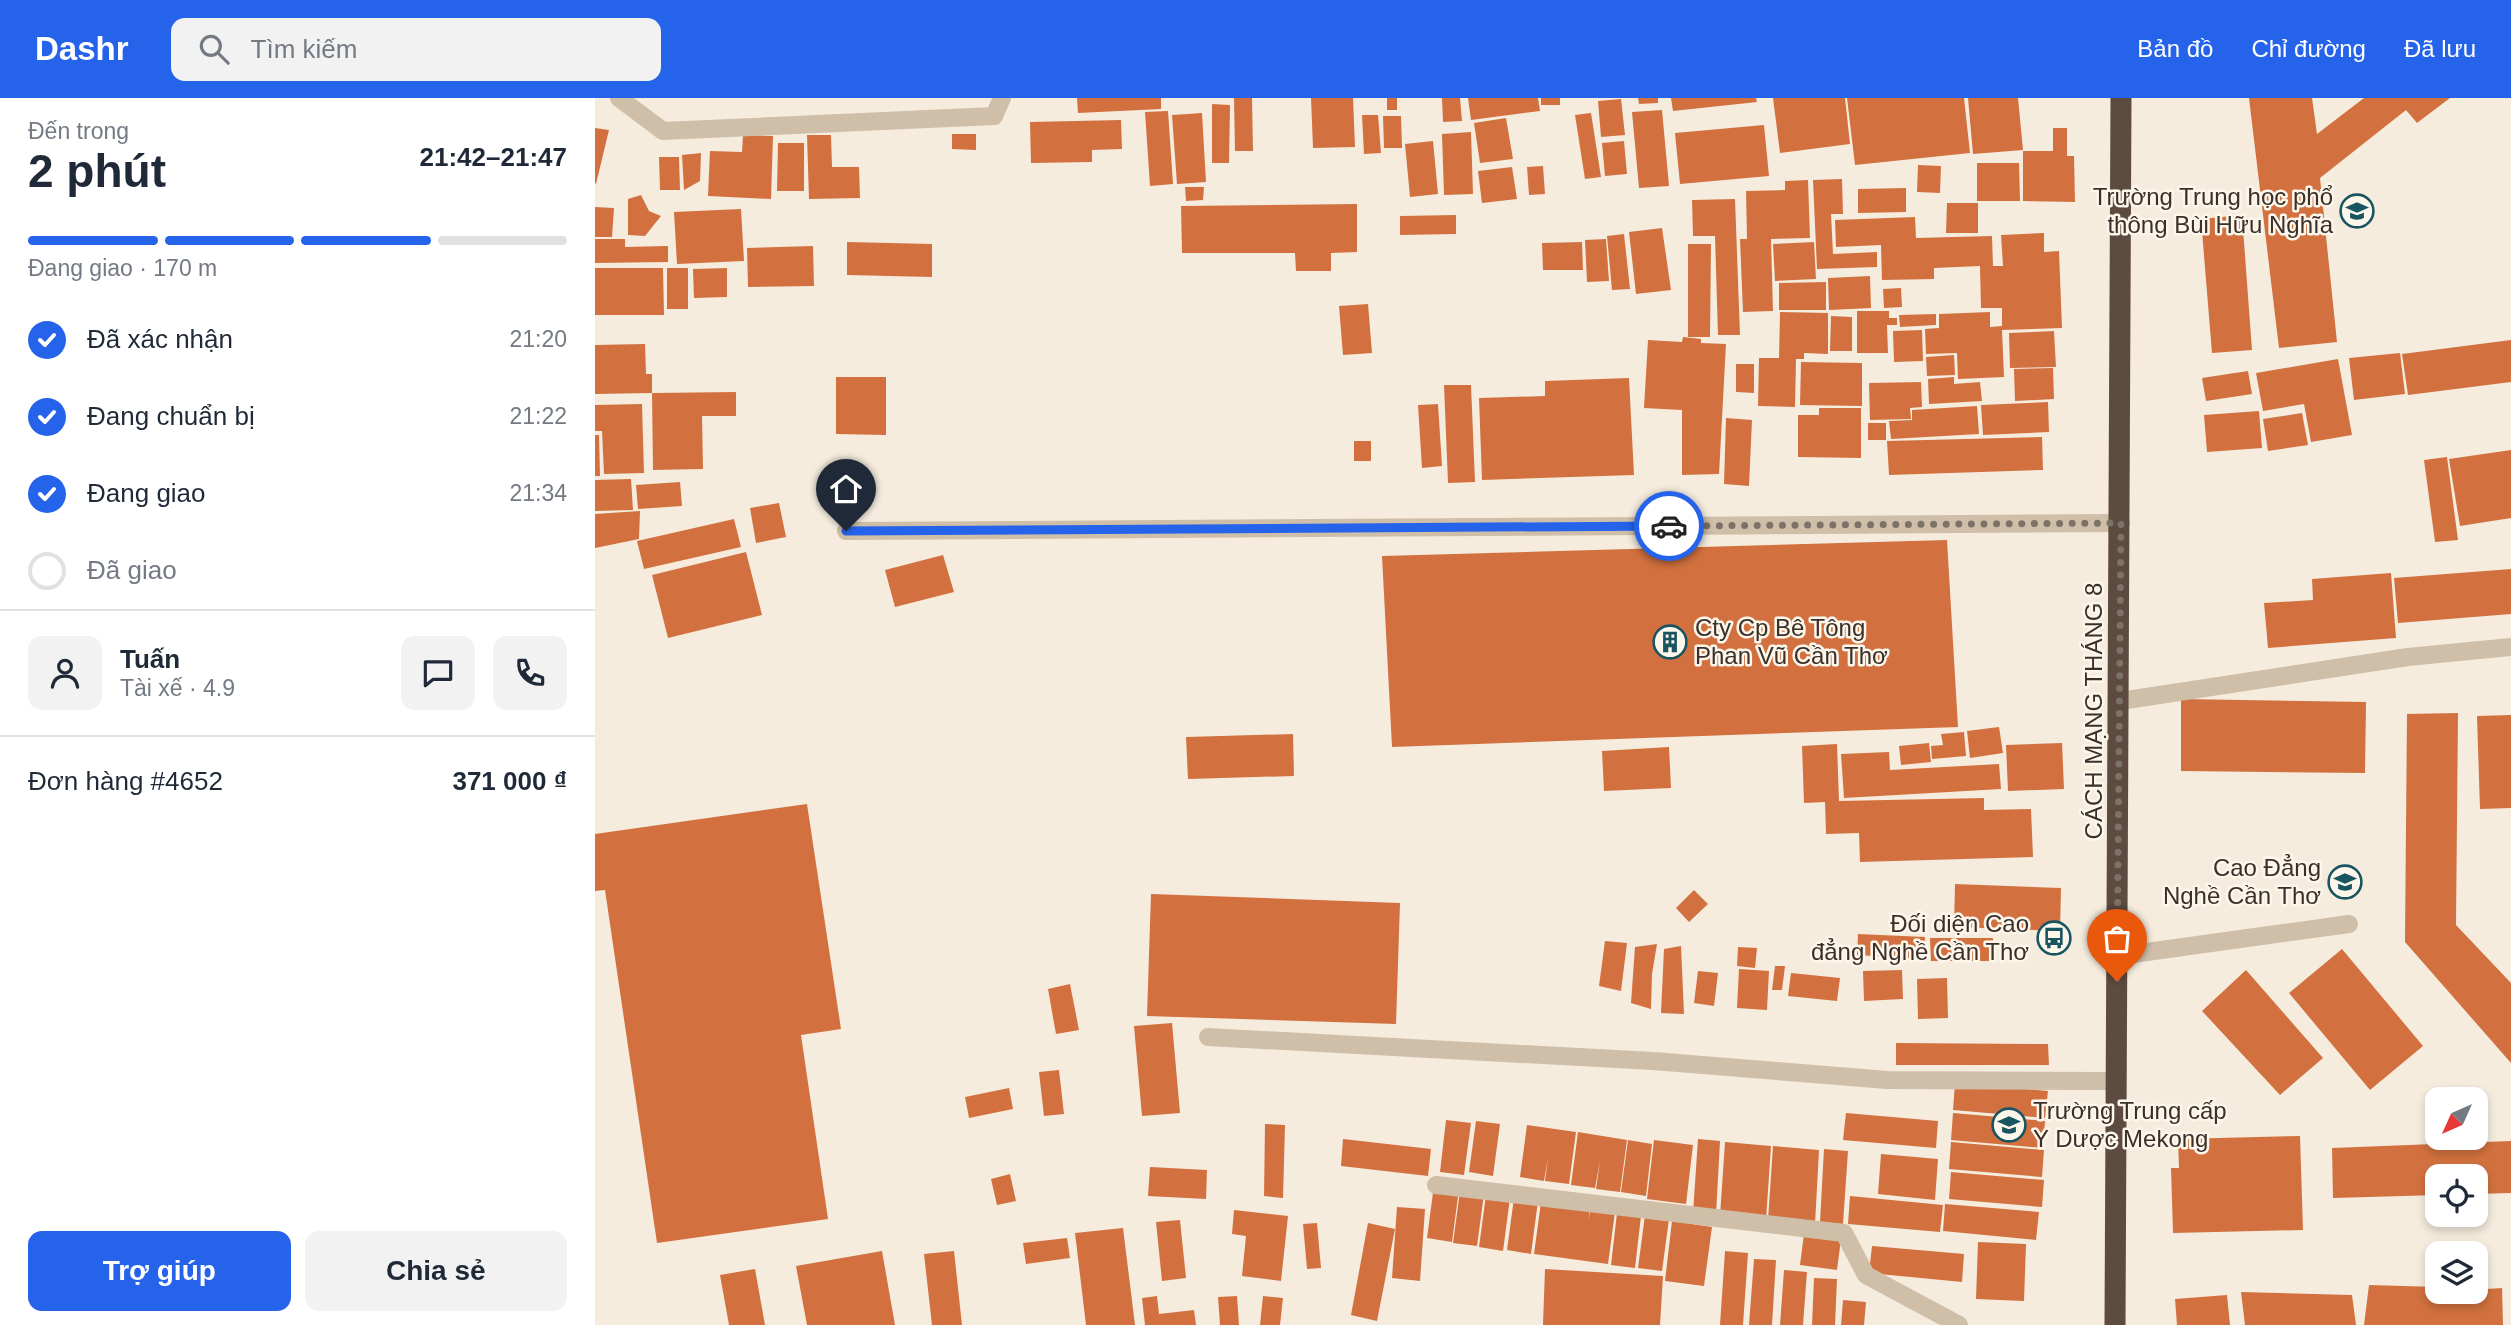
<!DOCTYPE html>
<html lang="vi">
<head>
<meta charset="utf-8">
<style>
  :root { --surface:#fff; --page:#f2f2f3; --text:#1f2937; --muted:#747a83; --line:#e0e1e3; --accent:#2563eb }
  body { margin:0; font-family:Arial,sans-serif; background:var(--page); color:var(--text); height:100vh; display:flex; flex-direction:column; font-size:26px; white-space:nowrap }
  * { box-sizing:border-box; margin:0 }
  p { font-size:23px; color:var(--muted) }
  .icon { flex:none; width:38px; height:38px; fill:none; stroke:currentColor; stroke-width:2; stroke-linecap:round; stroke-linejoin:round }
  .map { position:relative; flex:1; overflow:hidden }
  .sheet { display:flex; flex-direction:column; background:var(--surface); width:595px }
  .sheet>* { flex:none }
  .needle { width:46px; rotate:225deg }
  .fabs { position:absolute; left:1830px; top:989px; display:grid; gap:14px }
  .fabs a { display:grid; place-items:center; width:63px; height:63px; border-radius:14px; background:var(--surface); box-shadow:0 4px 10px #0003; font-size:35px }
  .pin { position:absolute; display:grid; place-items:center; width:60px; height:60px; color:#fff; margin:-72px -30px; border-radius:50% 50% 50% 0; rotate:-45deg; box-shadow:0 0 7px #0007 }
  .pin .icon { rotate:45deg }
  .courier { position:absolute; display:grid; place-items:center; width:70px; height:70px; margin:-35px; border:5px solid #2563eb; border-radius:50%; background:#fff; color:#222; box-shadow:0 2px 9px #0007 }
  .head em { font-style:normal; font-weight:700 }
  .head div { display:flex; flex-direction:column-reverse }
  .head { display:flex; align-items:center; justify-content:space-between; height:119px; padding:0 28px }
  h1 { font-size:46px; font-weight:700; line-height:52px }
  .bar { display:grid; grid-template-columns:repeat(4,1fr); gap:10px 7px; align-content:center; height:84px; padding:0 28px }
  .bar i { height:9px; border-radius:5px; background:var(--line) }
  .bar .on { background:var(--accent) }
  .bar p { grid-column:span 4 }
  .line { display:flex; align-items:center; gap:18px; padding:0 28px; border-top:2px solid var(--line) }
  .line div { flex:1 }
  .round { display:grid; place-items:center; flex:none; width:74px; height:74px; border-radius:14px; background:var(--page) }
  ol { padding:0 28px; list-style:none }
  li { display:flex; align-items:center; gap:21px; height:77px }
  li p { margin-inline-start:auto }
  li .icon { padding:7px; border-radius:50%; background:var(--accent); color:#fff; stroke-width:4 }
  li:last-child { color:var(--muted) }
  li i { width:38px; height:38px; border:4px solid var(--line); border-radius:50% }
  .primary-button { display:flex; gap:14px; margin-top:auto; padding:14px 28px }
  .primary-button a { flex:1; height:80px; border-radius:14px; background:var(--accent); color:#fff; font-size:28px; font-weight:700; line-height:80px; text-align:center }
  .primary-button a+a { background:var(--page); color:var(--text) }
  header { display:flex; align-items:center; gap:42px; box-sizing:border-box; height:98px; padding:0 35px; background:var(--accent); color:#fff }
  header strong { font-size:33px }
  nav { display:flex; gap:38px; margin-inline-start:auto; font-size:24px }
  .search { width:490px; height:63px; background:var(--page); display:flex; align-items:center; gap:18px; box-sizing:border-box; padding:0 24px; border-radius:14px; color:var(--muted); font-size:26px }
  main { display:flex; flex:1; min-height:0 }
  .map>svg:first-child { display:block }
</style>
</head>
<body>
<header>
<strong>Dashr</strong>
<div class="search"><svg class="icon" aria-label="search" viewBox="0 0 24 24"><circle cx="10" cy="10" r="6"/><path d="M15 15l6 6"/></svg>Tìm kiếm</div>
<nav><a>Bản đồ</a><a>Chỉ đường</a><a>Đã lưu</a></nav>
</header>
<main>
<section class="sheet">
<div class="head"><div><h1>2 phút</h1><p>Đến trong</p></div><em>21:42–21:47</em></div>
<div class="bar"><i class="on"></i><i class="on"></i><i class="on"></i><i></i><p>Đang giao · 170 m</p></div>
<ol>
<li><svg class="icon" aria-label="check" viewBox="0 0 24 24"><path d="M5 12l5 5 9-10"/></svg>Đã xác nhận<p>21:20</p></li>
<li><svg class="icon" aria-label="check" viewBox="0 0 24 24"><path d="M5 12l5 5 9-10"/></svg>Đang chuẩn bị<p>21:22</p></li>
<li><svg class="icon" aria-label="check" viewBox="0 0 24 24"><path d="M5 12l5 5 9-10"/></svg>Đang giao<p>21:34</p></li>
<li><i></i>Đã giao</li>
</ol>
<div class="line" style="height:126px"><a class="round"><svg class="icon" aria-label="person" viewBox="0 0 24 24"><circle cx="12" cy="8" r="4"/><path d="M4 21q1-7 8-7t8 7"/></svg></a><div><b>Tuấn</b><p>Tài xế · 4.9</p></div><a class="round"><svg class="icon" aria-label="chat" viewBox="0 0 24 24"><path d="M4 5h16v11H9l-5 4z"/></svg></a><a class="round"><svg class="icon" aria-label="phone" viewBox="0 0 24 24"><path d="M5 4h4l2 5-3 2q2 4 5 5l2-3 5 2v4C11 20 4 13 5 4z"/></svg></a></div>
<div class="line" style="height:91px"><div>Đơn hàng #4652</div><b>371 000 ₫</b></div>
<div class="primary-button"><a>Trợ giúp</a><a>Chia sẻ</a></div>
</section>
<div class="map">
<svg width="1916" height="1227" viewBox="0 0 1916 1227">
  <rect width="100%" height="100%" fill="#f5ecde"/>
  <path fill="#d2713f" d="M482 0H566V11L483 15Z
    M639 0H657L658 53H640Z
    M716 0H758L760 49 718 50Z
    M792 0H802V12H792Z
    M847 0H865L867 23 848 24Z
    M873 0H943L945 13 876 22Z
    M946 0H965V7H946Z
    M1043 0H1063V5L1044 6Z
    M1076 0H1161L1162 4 1078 13Z
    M1178 0H1250L1255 46 1185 55Z
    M1252 0H1369L1375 55 1260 67Z
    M1373 0H1423L1428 52 1378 56Z
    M1654 0H1717L1722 36 1769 0H1855L1822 25 1811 12 1725 80 1742 244 1684 250Z
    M1026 1 1030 37 1006 39 1003 3Z
    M617 6 635 7 634 65H617Z
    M1067 12 1074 88 1044 90 1037 14Z
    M573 13 578 86 555 88 550 14Z
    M607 15 611 84 582 86 577 17Z
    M996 15 1006 79 990 81 980 17Z
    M767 17H783L786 55 769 56Z
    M788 18H806L807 50H789Z
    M911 20 918 61 885 65 879 25Z
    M526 22 527 51 497 52V64L436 65 435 24Z
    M1169 27 1174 78 1085 86 1080 35Z
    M0 30 14 32 1 86 0 85Z
    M1458 30H1472V58H1479L1480 104 1428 103V53H1458Z
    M876 34 878 96 849 97 847 36Z
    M357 36H381V52L357 51Z
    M148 37 178 38 176 101 113 98 115 53 147 54Z
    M212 37H236L237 69H264L265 100 214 101Z
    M838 43 843 96 815 99 810 46Z
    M1029 43 1032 76 1010 78 1007 45Z
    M183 45H209V93H182Z
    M106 55 105 83 89 92 87 57Z
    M64 59H84L85 92H65Z
    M1382 65H1424L1425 103H1382Z
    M1323 67 1346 68 1345 95 1322 94Z
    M948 68 950 96 934 97 932 69Z
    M917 69 922 101 887 105 883 73Z
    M1247 81 1248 116H1236L1238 156 1282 154V169L1222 171 1218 82Z
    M1213 82 1215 140 1176 141 1178 213 1148 214 1145 141H1152L1151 93 1190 92V83Z
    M590 89H609L608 102 591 103Z
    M1311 90V114L1263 115V91Z
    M46 97 54 113 66 118 50 138 33 137V101Z
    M1140 101 1145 237H1123L1120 138H1098L1097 102Z
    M1352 105H1383V135H1351Z
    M762 106V154L736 155V173H701L700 155H587L586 108Z
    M0 109 19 110 17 139H0Z
    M146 111 149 163 82 166 79 114Z
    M861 117V136L805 137V118Z
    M1647 117 1657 252 1617 255 1606 121Z
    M1320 119 1321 140 1397 138 1398 168H1408L1406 137 1449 135V154L1464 153 1467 230 1407 232 1409 279 1363 281 1362 255 1331 256 1330 231 1344 230V216L1395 214V229L1407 228V210H1386L1385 168 1339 170V181L1287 182 1286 147 1241 149 1240 122Z
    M1067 130 1076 192 1041 196 1034 134Z
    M1029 136 1035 191 1017 192 1012 138Z
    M0 141H30V149L73 148V164L0 165Z
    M1011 141 1014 183 992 184 990 142Z
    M252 144 337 146V179L252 177Z
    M987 144 988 172H948L947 145Z
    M1219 144 1221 181 1180 183 1178 146Z
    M1093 146H1116L1115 239H1093Z
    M218 148 219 188 153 189 152 150Z
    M0 170H68L69 217H0Z
    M72 170H93V211H72Z
    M132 170V199L99 200 98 171Z
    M1275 178 1276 210 1234 212 1233 180Z
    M1231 184V212H1184V185Z
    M1306 190 1307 209 1289 210 1288 191Z
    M773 206 777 255 748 257 744 208Z
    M1262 213H1294V220H1302V227H1292L1293 255H1262Z
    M1185 214 1233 215V256L1209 255V261H1201L1200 309 1163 308 1164 260H1184Z
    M1341 216V227L1305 229 1304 217Z
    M1236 218 1257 219V253H1235Z
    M1327 232 1328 263 1299 264 1298 233Z
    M1459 233 1461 269 1415 270 1414 235Z
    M1088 239 1106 241V245L1131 246 1124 376 1087 377V312L1049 310 1053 242 1087 244Z
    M1916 242V284L1813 297 1807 256Z
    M50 246 51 276H57V295L141 294V318H107L108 371 58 372 57 295 0 296V247Z
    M1805 255 1810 296 1759 302 1754 260Z
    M1359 257 1360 277 1332 278 1331 259Z
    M1743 261 1757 337 1716 344 1709 306 1668 313 1661 275Z
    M1206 264 1267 265V308L1205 307Z
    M1141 266H1159V295L1141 294Z
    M1458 270 1459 301 1420 303 1419 271Z
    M1653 273 1657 296 1611 303 1607 280Z
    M241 279H291V337L241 336Z
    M1359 279V286L1385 284 1387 303 1334 306 1333 281Z
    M1034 280 1039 377 887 382 884 300 950 298V283Z
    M1326 284 1327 309 1315 310 1316 321 1275 322 1274 285Z
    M849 287H876L880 384 853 385Z
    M1453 304 1454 334 1388 337 1386 307Z
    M47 306 49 375 9 376 7 333H0V307Z
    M843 306 847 368 827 370 823 307Z
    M1382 308 1384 336 1296 341 1294 323 1317 322V312Z
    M1224 310H1266V360L1203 359V317H1224Z
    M1664 313 1667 350 1612 354 1609 317Z
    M1707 315 1713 347 1673 353 1668 321Z
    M1131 320 1157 322 1154 388 1129 386Z
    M1273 325H1291V342H1273Z
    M0 337H4L5 378H0Z
    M1447 339 1448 372 1294 377 1292 343Z
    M759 343H776V363H759Z
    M1916 352V420L1865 428 1854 361Z
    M1852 359 1863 442 1840 444 1829 362Z
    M36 381 38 412 0 413V382Z
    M85 384 87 408 43 411 41 387Z
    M184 405 191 439 161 445 155 410Z
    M45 413 44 441 0 450V416Z
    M139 421 146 449 49 471 42 443Z
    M1352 442 1363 629 797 649 787 458Z
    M151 454 167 517 73 540 57 477Z
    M348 457 359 494 300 509 290 472Z
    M1916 471V516L1803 525 1799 480Z
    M1796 475 1801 540 1673 550 1669 505 1718 502 1717 481Z
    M1586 601 1771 604 1770 675 1586 673Z
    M1863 615 1861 827 1916 885V965L1810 844 1812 616Z
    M1916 617V710L1885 711 1882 618Z
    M1404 629 1408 655 1375 660 1372 633Z
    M1369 634 1371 658 1337 661 1336 648 1348 647 1346 636Z
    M698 636 699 678 593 681 591 639Z
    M1334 645 1336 664 1306 667 1304 648Z
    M1467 645 1469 691 1413 693 1411 647Z
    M1242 646 1244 703 1389 700V712L1436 711 1438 759 1265 764 1264 735 1231 736 1230 704 1209 705 1207 648Z
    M1074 649 1076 690 1009 693 1007 653Z
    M1294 654 1295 672 1404 666 1406 691 1249 700 1246 656Z
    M212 706 246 931 206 937 233 1121 62 1145 10 792 0 793V736Z
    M1360 786 1466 790 1465 833 1359 829Z
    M1099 792 1113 806 1094 824 1081 810Z
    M556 796 805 805 801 926 552 918Z
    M1263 836 1330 839 1329 861 1262 857Z
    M1335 840H1398V863H1336Z
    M1010 843 1032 845 1026 893 1004 888Z
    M1062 846 1057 876 1056 911 1036 905 1040 849Z
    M1086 848 1089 916 1066 915 1069 851Z
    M1143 849 1162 850 1160 870 1142 868Z
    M1747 851 1828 948 1775 992 1694 895Z
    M1180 868H1190L1187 892H1177Z
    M1144 871 1174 873 1172 912 1142 910Z
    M1307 872 1308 901 1269 903 1268 873Z
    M1651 872 1728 960 1685 997 1607 913Z
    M1103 873 1123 875 1119 908 1099 905Z
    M1196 875 1245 880 1242 903 1193 898Z
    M1352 880 1353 920 1323 921 1322 881Z
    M475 886 484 932 461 936 453 891Z
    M577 925 585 1015 547 1018 539 928Z
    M1301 945 1453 946 1454 967H1301Z
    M464 972 469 1016 449 1018 444 974Z
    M1360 985 1453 993 1450 1020 1358 1012Z
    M414 990 418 1011 374 1020 370 999Z
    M1251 1015 1343 1023 1341 1050 1248 1042Z
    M1358 1015 1450 1023 1448 1050 1356 1042Z
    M851 1022 876 1025 869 1077 845 1074Z
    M881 1023 905 1026 898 1078 874 1074Z
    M670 1026 690 1027 688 1100 669 1098Z
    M932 1027 981 1034 974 1086 950 1083 953 1060 949 1083 925 1079Z
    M983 1034 1032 1042 1025 1094 1001 1091 1005 1063 1000 1090 976 1087Z
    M1705 1038 1708 1132 1578 1135 1576 1070H1584L1583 1041Z
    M748 1041 836 1051 833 1078 746 1068Z
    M1103 1041 1125 1043 1121 1117 1098 1115Z
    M1033 1042 1057 1046 1051 1098 1026 1094Z
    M1059 1042 1098 1047 1091 1106 1052 1101Z
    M1916 1043V1095L1881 1096V1078H1843V1097L1738 1100 1737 1050Z
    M1130 1044 1176 1048 1171 1122 1125 1118Z
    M1356 1044 1449 1052 1447 1079 1354 1071Z
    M1178 1048 1224 1052 1220 1126 1173 1122Z
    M1229 1051 1253 1053 1248 1126 1225 1124Z
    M1286 1056 1343 1061 1340 1102 1283 1096Z
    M555 1069 612 1072 611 1101 553 1098Z
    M1356 1074 1449 1082 1447 1109 1354 1101Z
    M415 1076 421 1103 402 1107 396 1081Z
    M839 1087 864 1091 857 1144 832 1140Z
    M865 1093 889 1096 882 1148 858 1145Z
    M891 1097 915 1100 908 1153 884 1149Z
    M1255 1098 1348 1107 1345 1134 1253 1126Z
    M919 1100 943 1103 936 1156 912 1152Z
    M946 1104 995 1111 993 1123 996 1110 1020 1114 1013 1166 939 1156Z
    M1350 1106 1444 1114 1441 1142 1348 1133Z
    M802 1109 830 1111 825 1183 797 1180Z
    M639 1112 693 1118 686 1183 647 1178 651 1138 637 1136Z
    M1022 1115 1046 1118 1040 1170 1016 1167Z
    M1050 1117 1074 1121 1067 1173 1043 1170Z
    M585 1122 591 1180 567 1183 561 1124Z
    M1077 1123 1117 1129 1109 1188 1070 1183Z
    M722 1125 726 1170 712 1171 708 1126Z
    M773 1125 800 1131 782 1223 756 1217Z
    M528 1130 540 1227H491L480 1135Z
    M1209 1136 1246 1141 1242 1172 1205 1167Z
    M472 1140 475 1160 431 1166 428 1145Z
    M1383 1144 1431 1146 1429 1203 1381 1201Z
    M1277 1148 1369 1156 1367 1184 1274 1175Z
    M287 1153 300 1227H212L201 1168Z
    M359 1153 367 1227H337L329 1156Z
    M1130 1153 1153 1155 1148 1227H1125Z
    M1159 1161 1181 1162 1177 1227H1154Z
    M160 1171 170 1227H134L125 1177Z
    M950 1171 1068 1178 1065 1227H948Z
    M1189 1172 1212 1174 1208 1227H1185Z
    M1219 1180 1242 1181 1240 1227H1217Z
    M1774 1187 1843 1189V1194L1907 1190 1908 1227H1769Z
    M1646 1194 1757 1197 1761 1227H1650Z
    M1632 1197 1635 1227H1582L1580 1201Z
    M562 1198 564 1216 599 1212 601 1227H550L547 1200Z
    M642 1198 644 1227H625L623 1199Z
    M668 1198 688 1200 685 1227H665Z
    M1248 1202 1271 1204 1269 1227H1246Z"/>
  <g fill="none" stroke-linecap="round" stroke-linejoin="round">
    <path stroke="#cfbea8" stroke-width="18" d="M24 0 68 33 399 18 407 0
      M251 433 1526 425
      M1525 603 1813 559 1916 549
      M1523 858 1754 826
      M613 939 1058 963 1292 982 1522 983
      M841 1087 1249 1135 1271 1177 1364 1227"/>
    <path stroke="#5d4b3f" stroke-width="21" d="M1520 1227 1526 0"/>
  </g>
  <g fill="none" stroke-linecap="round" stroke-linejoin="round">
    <path stroke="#7c7268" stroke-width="7" stroke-dasharray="0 12.6" d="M1074 428 1526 425 1522 883"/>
    <path stroke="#2563eb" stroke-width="9" d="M251 433 1074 428"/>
  </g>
  <defs>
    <symbol id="school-ring" viewBox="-11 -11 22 22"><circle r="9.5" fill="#fcf6eb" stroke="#195561" stroke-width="1.5"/><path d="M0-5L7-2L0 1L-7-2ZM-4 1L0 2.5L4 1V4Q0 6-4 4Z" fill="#195561"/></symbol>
    <symbol id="building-ring" viewBox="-11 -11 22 22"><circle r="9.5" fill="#fcf6eb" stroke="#195561" stroke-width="1.5"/><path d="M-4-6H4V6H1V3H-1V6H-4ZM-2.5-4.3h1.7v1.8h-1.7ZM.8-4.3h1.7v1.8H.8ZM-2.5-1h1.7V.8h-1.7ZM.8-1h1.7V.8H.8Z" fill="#195561"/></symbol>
    <symbol id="university-ring" viewBox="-11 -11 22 22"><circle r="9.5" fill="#fcf6eb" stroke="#195561" stroke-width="1.5"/><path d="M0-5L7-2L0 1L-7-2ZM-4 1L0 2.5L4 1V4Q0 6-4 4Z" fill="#195561"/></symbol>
    <symbol id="bus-ring" viewBox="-11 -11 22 22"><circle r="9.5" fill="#fcf6eb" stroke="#195561" stroke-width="1.5"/><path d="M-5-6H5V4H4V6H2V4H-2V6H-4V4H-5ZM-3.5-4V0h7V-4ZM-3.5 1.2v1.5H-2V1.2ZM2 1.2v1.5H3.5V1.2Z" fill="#195561"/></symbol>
  </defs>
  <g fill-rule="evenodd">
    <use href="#school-ring" x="1743" y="94" width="38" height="38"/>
    <use href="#building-ring" x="1056" y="525" width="38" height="38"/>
    <use href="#university-ring" x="1731" y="765" width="38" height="38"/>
    <use href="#bus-ring" x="1440" y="821" width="38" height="38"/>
    <use href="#university-ring" x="1395" y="1008" width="38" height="38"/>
  </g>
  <g text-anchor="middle" stroke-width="5" stroke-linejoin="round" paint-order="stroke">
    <g font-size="24" fill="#3b3029" stroke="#fcf6eb" text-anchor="end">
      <text x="1738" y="107">Trường Trung học phổ<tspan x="1738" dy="28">thông Bùi Hữu Nghĩa</tspan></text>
      <text x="1100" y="538" text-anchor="start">Cty Cp Bê Tông<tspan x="1100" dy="28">Phan Vũ Cần Thơ</tspan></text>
      <text x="1726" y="778">Cao Đẳng<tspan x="1726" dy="28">Nghề Cần Thơ</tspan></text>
      <text x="1434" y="834">Đối diện Cao<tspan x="1434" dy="28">đẳng Nghề Cần Thơ</tspan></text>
      <text x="1438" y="1021" text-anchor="start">Trường Trung cấp<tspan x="1438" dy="28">Y Dược Mekong</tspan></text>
    </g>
    <g font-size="24" fill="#3b3029" stroke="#fcf6eb">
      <text transform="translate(1499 613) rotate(-90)" y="8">CÁCH MẠNG THÁNG 8</text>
    </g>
  </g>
</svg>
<div class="fabs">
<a><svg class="needle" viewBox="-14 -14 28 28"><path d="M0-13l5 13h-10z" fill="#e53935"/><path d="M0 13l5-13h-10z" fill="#747a83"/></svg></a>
<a><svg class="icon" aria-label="locate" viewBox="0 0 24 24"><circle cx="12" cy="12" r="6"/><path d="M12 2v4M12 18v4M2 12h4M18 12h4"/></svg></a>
<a><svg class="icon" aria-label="layers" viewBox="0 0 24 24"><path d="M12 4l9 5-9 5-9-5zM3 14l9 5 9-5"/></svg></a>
</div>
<div class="pin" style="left:1522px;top:883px;background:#ea580c"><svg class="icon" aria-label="bag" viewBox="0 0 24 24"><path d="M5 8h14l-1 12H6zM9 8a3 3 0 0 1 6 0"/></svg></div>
<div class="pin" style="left:251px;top:433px;background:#1f2937"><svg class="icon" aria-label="home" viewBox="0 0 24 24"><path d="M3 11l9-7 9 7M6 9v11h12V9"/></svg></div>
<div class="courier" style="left:1074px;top:428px"><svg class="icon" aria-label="car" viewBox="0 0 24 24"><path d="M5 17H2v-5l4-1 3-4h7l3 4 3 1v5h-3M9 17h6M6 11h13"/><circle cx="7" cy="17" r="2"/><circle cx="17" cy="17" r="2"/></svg></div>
</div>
</main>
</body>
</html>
